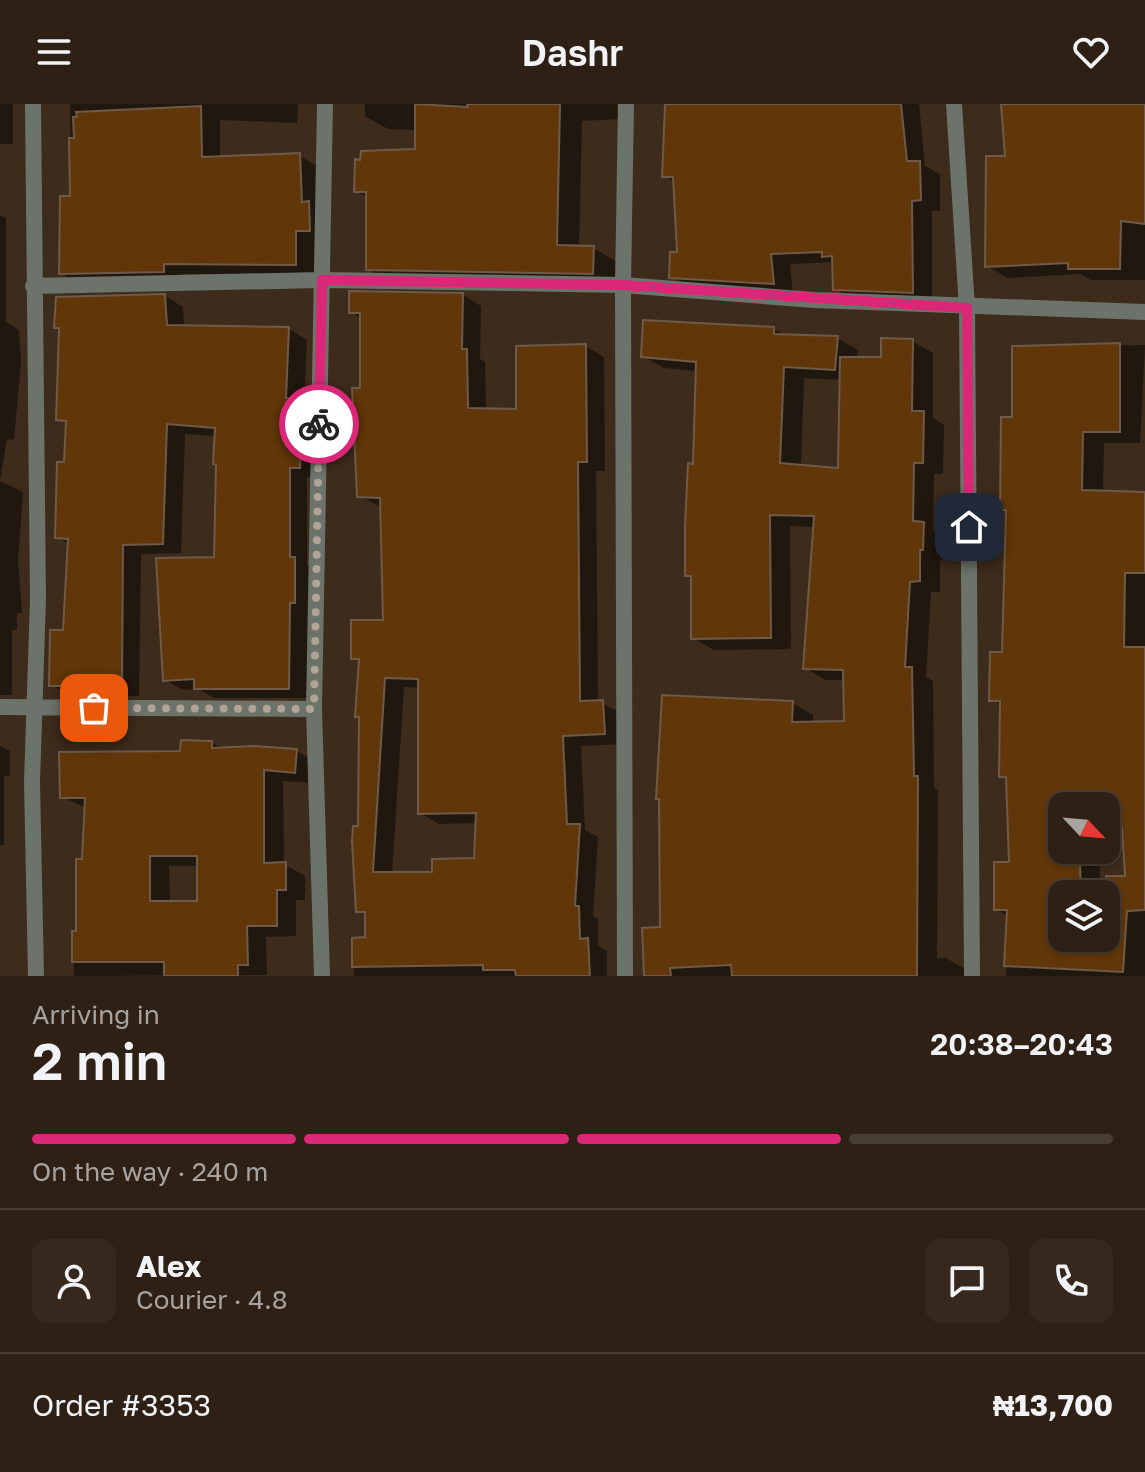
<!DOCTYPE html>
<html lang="en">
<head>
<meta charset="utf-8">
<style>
  :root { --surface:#2e2014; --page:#36281d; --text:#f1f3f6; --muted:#a7a3a0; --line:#493e34; --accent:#db2777 }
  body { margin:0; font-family:"Golos Text",sans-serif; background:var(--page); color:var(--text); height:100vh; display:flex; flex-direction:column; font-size:30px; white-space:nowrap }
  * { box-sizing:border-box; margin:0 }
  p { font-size:26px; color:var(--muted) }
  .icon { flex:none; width:44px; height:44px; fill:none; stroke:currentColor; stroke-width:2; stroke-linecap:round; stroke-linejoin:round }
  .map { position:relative; height:872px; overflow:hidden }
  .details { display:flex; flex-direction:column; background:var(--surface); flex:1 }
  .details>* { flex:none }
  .needle { width:52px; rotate:116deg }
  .buttons { position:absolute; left:1048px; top:688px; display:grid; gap:16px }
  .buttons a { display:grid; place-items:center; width:72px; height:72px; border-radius:16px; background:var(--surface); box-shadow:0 2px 6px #0004,0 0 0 2px var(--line); font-size:40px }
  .pin { position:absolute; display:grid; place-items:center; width:68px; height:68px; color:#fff; margin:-34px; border-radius:16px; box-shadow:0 4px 12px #0006 }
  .courier { position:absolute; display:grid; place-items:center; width:80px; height:80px; margin:-40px; border:6px solid #db2777; border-radius:50%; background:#fff; color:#222; box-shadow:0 2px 10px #0007 }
  .head em { font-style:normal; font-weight:600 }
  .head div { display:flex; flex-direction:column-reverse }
  .head { display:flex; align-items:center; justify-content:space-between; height:136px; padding:0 32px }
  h1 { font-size:52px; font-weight:600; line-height:60px }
  .bar { display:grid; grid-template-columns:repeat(4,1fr); gap:12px 8px; align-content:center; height:96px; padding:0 32px }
  .bar i { height:10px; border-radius:6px; background:var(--line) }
  .bar .selected { background:var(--accent) }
  .bar p { grid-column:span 4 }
  .line { display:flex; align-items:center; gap:20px; padding:0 32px; border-top:2px solid var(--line) }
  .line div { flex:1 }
  .round { display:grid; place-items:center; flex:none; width:84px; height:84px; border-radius:16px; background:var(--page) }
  header { display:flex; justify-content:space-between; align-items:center; height:104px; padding:0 32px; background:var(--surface); font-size:36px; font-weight:600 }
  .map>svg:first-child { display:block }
</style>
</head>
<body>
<header><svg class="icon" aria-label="menu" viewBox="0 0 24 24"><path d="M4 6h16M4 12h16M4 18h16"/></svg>Dashr<svg class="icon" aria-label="heart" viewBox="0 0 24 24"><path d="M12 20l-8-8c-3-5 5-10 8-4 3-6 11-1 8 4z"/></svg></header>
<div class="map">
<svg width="1145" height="872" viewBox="0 0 1145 872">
  <rect width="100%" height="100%" fill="#3d2b1b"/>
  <path fill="#0007" fill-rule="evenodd" d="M0 0H13V40H0Z
    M70 0H298L297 19 220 16V55L300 52 319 63 315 171 183 170V178L80 181 61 169 72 94Z
    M365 0H617L618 15 582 17 579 143 593 144 616 157 615 181 391 178 368 165V94L356 87 417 47V26L388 25 365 12Z
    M667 0H919L925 62 940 70V107H932V199L854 196 835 184 834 158 790 160 793 190 691 184 671 172 679 150 676 78 664 72Z
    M1003 0H1145V176H1091L1080 170 1008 174 987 162 1008 54Z
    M0 111 6 114V218L19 226 21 258 14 336 7 335 0 376Z
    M463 191 481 202 480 255 485 258 486 306 518 307 585 242 604 253 605 367H596L598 598 622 609 623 640 581 642 585 726 598 733 593 812 598 815V842L607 847V872H354V836L367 835V812L358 806 361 614 357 612 361 558 353 554 386 518 382 403 359 392 362 215 351 208ZM404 583 420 584V709L439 720 478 719 476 756 434 770H392Z
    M165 192 183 203 184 223 289 225 307 236 304 304 309 307 306 338 319 345 318 374 307 373V462L313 465 307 594H214L198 585 183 586 165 576 216 455V332L185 330 181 449 141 450 139 592 70 591 51 581 65 528 70 441 57 433 68 321 58 315 61 225 56 223Z
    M774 225 786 232 837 234 858 246 857 255H883L912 237 933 249V314L944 321 943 370H934L933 426 944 432 943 457 940 456V488H931L926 573 933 577 934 684 938 686 937 854H946L967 866V872H646L662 825 792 599 813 611V619H846L845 576H826L805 564 815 423 790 422 791 545 714 546 693 534V474L687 471 698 267 664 264 643 252ZM804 274 842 276 840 366 801 363Z
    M1145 241 1140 339H1104L1103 389 1145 390V872H1006L1009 813 996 805 1011 760 1008 676 1001 672 1002 601 991 595 1003 550 1008 408 1002 405 1014 315V243ZM1062 702H1106V735L1125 734 1127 774H1100L1099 746H1062ZM1062 790H1106V834H1062Z
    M0 377 23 388 18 456 22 509H17V526H12V591H0Z
    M212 639 223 645 297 647 316 659 314 679 283 677 284 760 305 772V796H296V832L266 833 267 871 74 872V829H78L86 704 62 693ZM169 762H199V799H170Z
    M0 642 10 647V672H4V741H0Z"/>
  <path fill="#613609" stroke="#6f5a4a" stroke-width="2" fill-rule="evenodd" d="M415 0 468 3 467 0H560L557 141 594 142 593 170 366 166V88H354L355 55 360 56 361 47 415 45Z
    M665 0H901L907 57H920L921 96 912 97 913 189 833 186 832 152 822 153V148L771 150 774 180 669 174 670 148H677L673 73H662Z
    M1001 0H1145V120L1121 117 1120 165H1068V159L985 163 986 52H1005Z
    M201 2 202 53 300 49 302 98 309 97 310 127H296V161L164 160V168L59 170 60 92H70L69 34H74L73 13H77L76 8Z
    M349 187 463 189 462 245H467L468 304 516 305V242L586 240 587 358H578L580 597 603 596 605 630 563 632 567 720H580L575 802H579L580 835 588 834 590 872H516L515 866H483V861L352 863V834L365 833V808H356L352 737 353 722H358L359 613H355L359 555H351V516H383L380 394 357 393 352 284H360V209H349ZM385 574 418 575V710L476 709 474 754 432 755V768H373Z
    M165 190 167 221 289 223 286 294 292 295 288 332H301L300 364H290V453H295V499H290L289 585H194V575L163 577 156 454 214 453 216 361 213 360 215 324 167 320 163 440 123 441 122 582H49L50 526H63L68 435 55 434 57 358H64L66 317 56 316 59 224H54L56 193Z
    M643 216 774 223V230L838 232 835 266 784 263 780 359 838 364 840 253H881V234L913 235 912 307H924L923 359H914L913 417 924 418 923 446H920V477L910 478 905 563H912L914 672H918L917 872H732L731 861 670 864 671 872H644L642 824 660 823 659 695H656L662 591 793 597 792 618 844 617 843 566 803 565 814 412 770 411 771 534 691 535V472H685V423L688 359 693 360 696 258 641 253Z
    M1120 239V328H1083L1082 386 1145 388V469H1125L1124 543H1145V806L1127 807 1123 868 1004 862 1007 806H994V758H1009L1006 673H999L1000 597H989L990 548H1002L1006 406H1000L1001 313H1012V242ZM1062 702H1106V723H1122L1125 772H1106V834H1062V790H1081L1080 758H1062Z
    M181 636 212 637V644L254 642 297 645 295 669 264 666V759L286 758V786H277V822H247L248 861H238V872H164V858H72V827H76V755H82L85 694H60L59 648 180 647ZM150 752H197V797H150Z"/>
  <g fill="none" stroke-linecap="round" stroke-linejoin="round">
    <path stroke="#6b736a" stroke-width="16" d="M33 0 38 495 32 678 36 872
      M954 0 967 204 972 872
      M33 182 322 176 623 181 814 196 1145 208
      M0 603 314 605
      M322 872 314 605 325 0
      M625 872 623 181 626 0"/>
  </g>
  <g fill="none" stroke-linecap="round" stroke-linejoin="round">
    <path stroke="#b1a396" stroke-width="8" stroke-dasharray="0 14.4" d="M94 604 314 605 319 320"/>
    <path stroke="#db2777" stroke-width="10" d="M319 320 322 176 623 181 967 204 969 423"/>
  </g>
</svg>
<div class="buttons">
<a><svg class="needle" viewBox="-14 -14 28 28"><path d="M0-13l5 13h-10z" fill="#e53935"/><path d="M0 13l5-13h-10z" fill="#a7a3a0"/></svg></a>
<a><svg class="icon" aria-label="layers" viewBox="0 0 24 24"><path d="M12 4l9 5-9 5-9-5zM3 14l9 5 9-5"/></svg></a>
</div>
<div class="pin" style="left:94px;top:604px;background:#ea580c"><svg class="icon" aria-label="bag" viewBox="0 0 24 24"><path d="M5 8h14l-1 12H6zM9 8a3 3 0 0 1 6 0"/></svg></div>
<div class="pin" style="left:969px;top:423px;background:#1f2937"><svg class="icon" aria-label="home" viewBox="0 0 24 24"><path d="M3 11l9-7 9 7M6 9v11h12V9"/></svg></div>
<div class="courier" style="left:319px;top:320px"><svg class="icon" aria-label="bike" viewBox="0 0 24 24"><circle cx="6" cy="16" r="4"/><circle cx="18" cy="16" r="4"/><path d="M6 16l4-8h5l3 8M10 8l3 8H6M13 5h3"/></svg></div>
</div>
<section class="details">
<div class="head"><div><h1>2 min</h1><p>Arriving in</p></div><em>20:38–20:43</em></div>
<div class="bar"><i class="selected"></i><i class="selected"></i><i class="selected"></i><i></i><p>On the way · 240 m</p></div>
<div class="line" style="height:144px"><a class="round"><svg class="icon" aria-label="person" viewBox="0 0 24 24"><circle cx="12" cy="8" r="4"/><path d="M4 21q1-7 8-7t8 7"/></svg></a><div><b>Alex</b><p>Courier · 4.8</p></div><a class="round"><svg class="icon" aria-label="chat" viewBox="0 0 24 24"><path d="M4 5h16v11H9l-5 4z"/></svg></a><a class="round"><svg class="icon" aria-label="phone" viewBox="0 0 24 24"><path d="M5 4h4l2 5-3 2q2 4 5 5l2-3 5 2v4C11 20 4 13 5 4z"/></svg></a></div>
<div class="line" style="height:104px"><div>Order #3353</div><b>₦13,700</b></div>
</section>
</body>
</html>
